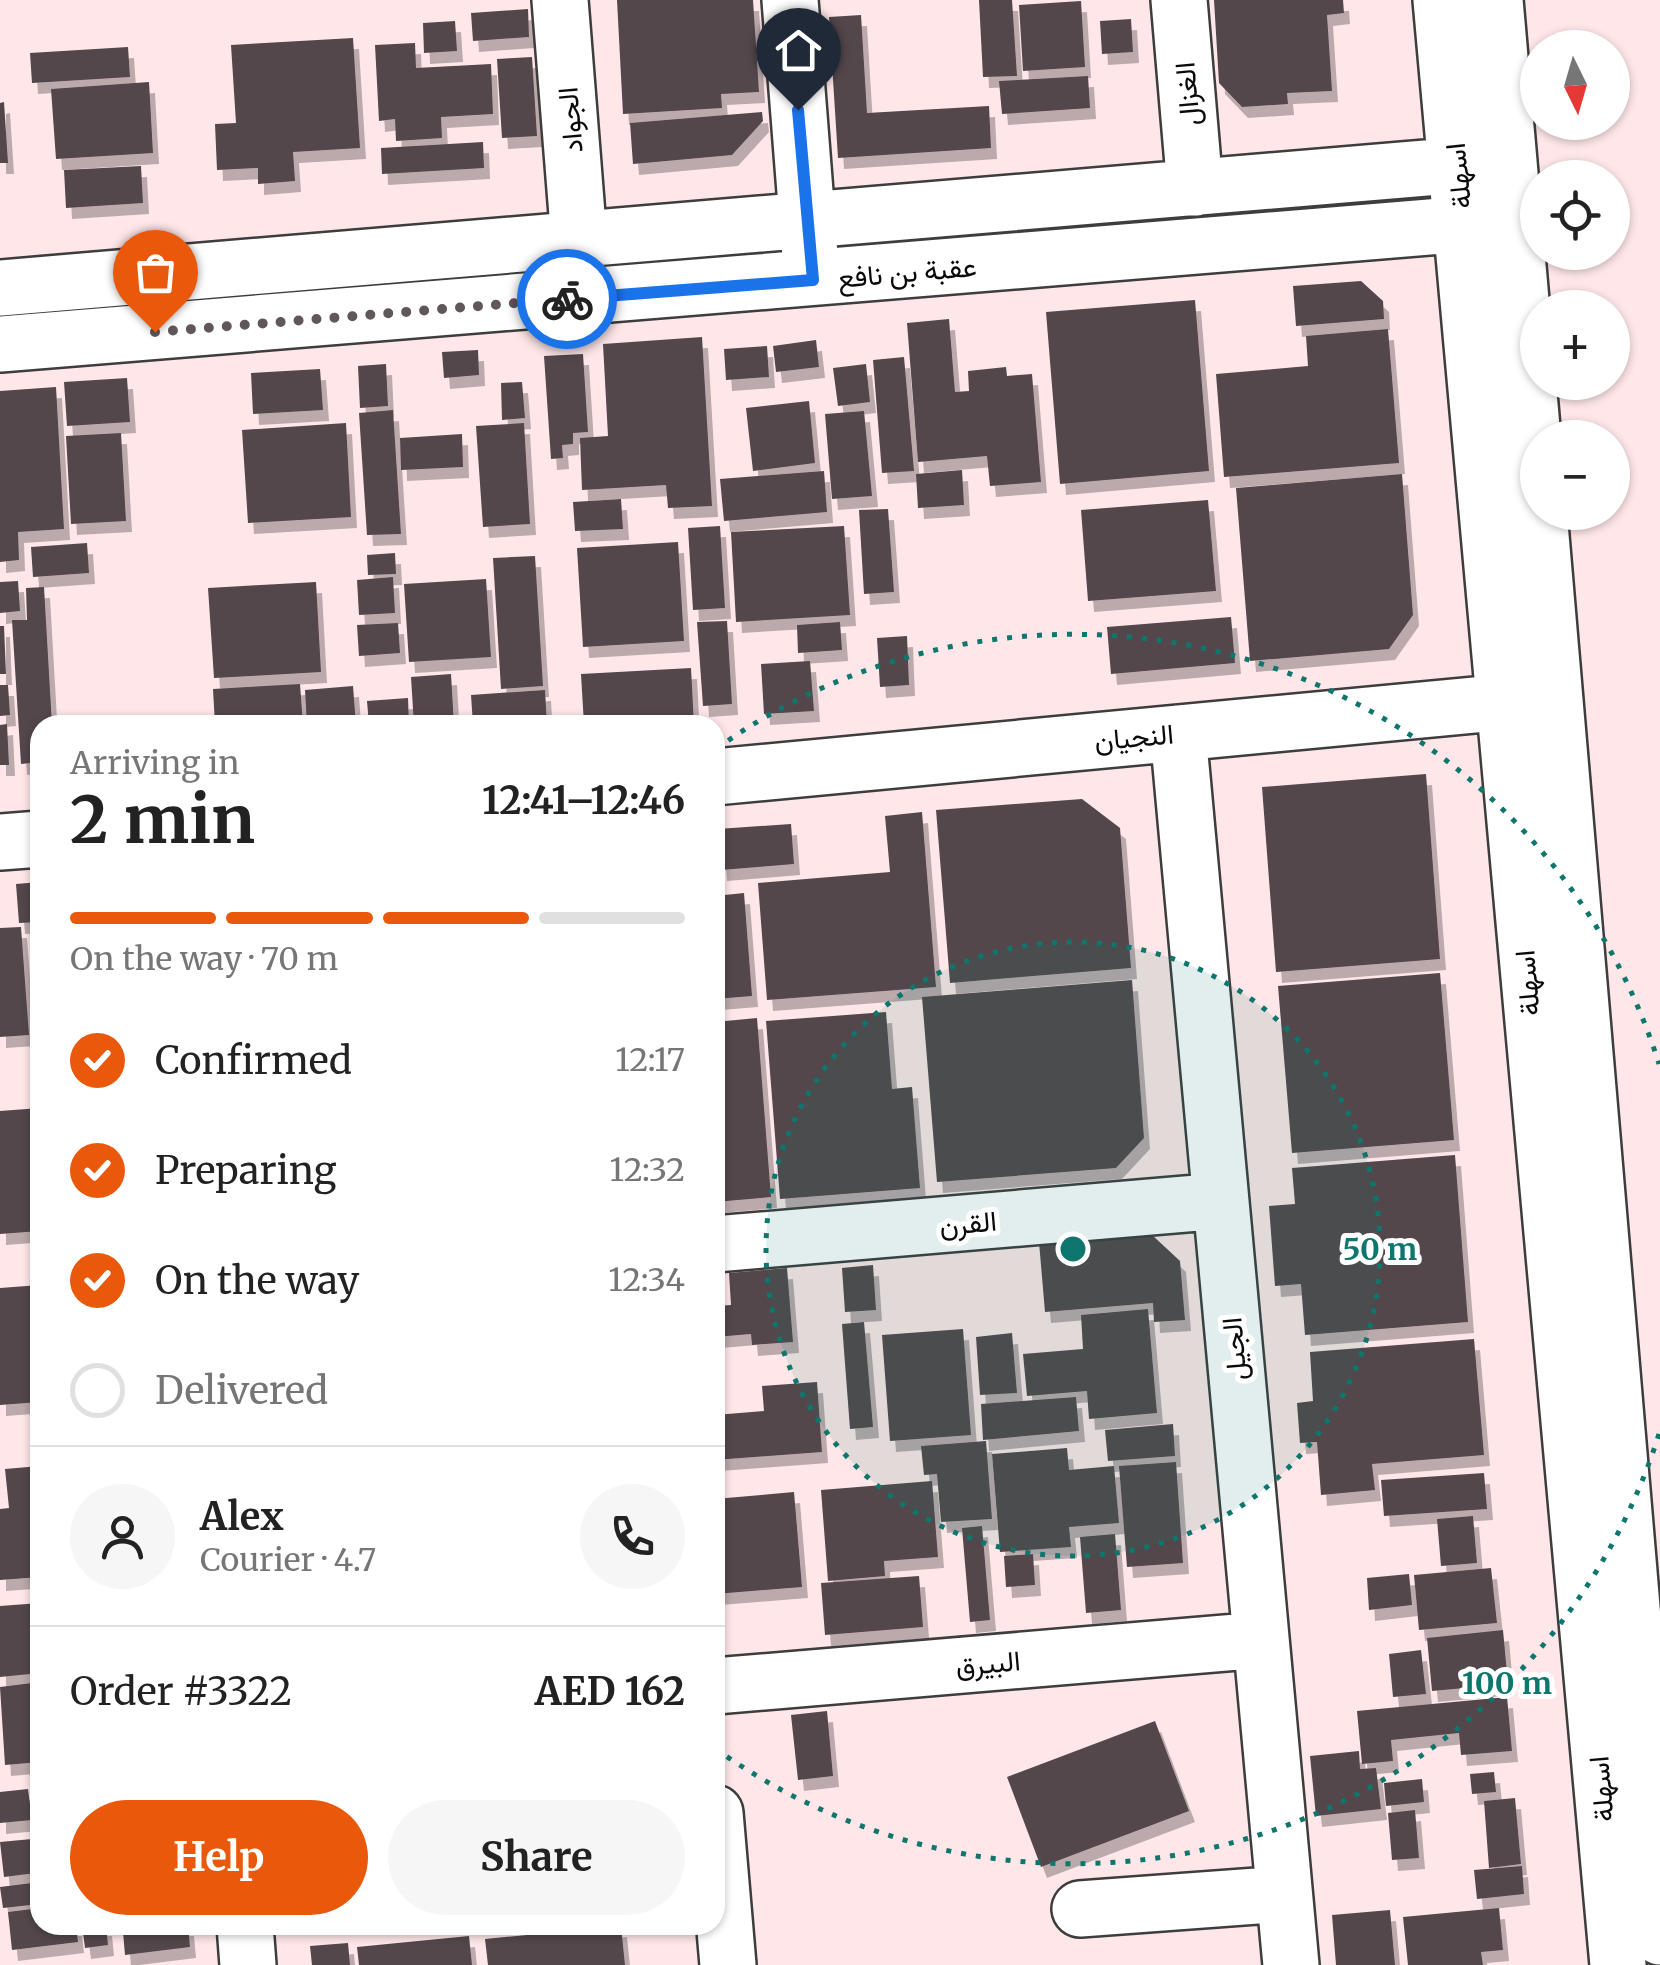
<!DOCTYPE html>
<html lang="en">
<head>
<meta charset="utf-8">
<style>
  :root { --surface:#fff; --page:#f6f6f6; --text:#222; --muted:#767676; --line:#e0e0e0; --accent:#ea580c }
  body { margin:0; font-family:Merriweather,Vazirmatn,serif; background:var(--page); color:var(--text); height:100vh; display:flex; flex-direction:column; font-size:38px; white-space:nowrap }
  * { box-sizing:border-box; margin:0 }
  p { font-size:32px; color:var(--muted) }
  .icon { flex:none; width:55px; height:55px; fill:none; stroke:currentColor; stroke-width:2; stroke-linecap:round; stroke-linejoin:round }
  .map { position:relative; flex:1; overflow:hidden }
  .panel { position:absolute; left:30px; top:715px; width:695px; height:1220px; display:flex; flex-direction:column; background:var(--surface); border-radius:30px; box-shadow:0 2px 8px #0004 }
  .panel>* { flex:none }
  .needle { width:65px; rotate:175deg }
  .controls { position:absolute; left:1520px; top:30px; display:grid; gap:20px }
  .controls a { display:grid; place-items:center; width:110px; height:110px; border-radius:50%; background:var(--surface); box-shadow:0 2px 8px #0004; font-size:50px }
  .pin { position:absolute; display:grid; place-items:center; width:85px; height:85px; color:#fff; margin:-102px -42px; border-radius:50% 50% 50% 0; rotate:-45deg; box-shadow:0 0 10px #0007 }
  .pin .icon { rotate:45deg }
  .courier { position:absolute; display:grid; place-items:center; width:100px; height:100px; margin:-50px; border:8px solid #1a73e8; border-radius:50%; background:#fff; color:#222; box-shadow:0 2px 12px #0007 }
  .summary em { font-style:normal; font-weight:700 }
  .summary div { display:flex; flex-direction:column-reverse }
  .summary { display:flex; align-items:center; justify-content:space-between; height:170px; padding:0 40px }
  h1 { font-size:65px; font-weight:700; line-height:75px }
  .bar { display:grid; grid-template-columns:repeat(4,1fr); gap:15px 10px; align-content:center; height:120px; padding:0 40px }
  .bar i { height:12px; border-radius:8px; background:var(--line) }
  .bar .on { background:var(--accent) }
  .bar p { grid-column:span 4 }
  .line { display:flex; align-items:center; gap:25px; padding:0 40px; border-top:2px solid var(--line) }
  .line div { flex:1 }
  .round { display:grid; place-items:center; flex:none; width:105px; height:105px; border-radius:52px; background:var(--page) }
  ol { padding:0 40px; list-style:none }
  li { display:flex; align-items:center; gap:30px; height:110px }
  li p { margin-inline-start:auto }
  li .icon { padding:10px; border-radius:50%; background:var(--accent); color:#fff; stroke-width:4 }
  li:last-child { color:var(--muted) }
  li i { width:55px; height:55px; border:5px solid var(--line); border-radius:50% }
  .cta { display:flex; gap:20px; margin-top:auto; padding:20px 40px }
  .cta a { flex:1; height:115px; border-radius:60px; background:var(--accent); color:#fff; font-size:40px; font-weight:700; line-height:115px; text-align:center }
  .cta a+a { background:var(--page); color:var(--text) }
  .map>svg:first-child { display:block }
</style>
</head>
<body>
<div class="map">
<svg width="1660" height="1965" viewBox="0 0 1660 1965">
  <defs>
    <filter id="shadow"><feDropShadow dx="6" dy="11" stdDeviation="0" flood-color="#0004"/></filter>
  </defs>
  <rect width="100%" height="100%" fill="#ffe7e9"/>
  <path fill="#53464c" filter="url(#shadow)" d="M617 0H753L759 92 721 94 722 108 623 114Z
    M979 0H1012L1017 76 983 77Z
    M1214 0H1343L1344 13 1327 15 1332 91 1287 93 1288 104 1242 107 1219 83Z
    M1081 1 1085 67 1023 71 1019 5Z
    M528 9 529 37 473 41 471 13Z
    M861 15 867 113 989 106 991 148 838 158 829 17Z
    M1131 19 1133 52 1102 54 1100 21Z
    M455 21 457 51 424 53 423 23Z
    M353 38 360 148 293 152 295 181 258 184V168L217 170 215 124 236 123 231 45Z
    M415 43 416 68 491 64 493 114 441 117 442 138 396 141 395 119 379 121 375 45Z
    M128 47 130 77 32 83 30 53Z
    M532 57 537 136 502 138 497 59Z
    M1088 76 1090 108 1002 114 999 81Z
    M149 82 153 153 56 159 51 89Z
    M4 102 8 163H0V103Z
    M762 112 763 121 732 155 633 164 630 123Z
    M483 142 484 168 382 174 381 148Z
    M141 166 143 203 66 208 64 170Z
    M1361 281 1383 301 1384 319 1296 326 1293 286Z
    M1195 300 1209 471 1060 484 1046 312Z
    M949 319 955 392 969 391 968 371 1006 367 1007 376 1032 374 1041 482 990 486 987 456 918 462 907 323Z
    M1388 329 1399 463 1224 477 1216 374 1308 366 1306 336Z
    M702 337 712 506 668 508 666 485 582 490 580 438 608 436 603 344Z
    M816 340 819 367 776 372 773 346Z
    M767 346 769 377 726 380 724 349Z
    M478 350 479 375 444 378 442 352Z
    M583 354 588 432 573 433V444L562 445 563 458 551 459 544 356Z
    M904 357 914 471 882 473 873 360Z
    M386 364 388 406 360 408 358 366Z
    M866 364 870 402 838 406 833 368Z
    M320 369 323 410 253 414 251 373Z
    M127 378 130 422 67 426 64 382Z
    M522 382 525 418 502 420 501 383Z
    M56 387 64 529 18 532 19 560 0 562V391Z
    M809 401 815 463 753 471 746 408Z
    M393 410 401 534 367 535 359 413Z
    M864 411 872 496 832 499 825 414Z
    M346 423 351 517 248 523 242 430Z
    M524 423 530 524 483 527 476 426Z
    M121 433 126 521 71 524 66 436Z
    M462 434 463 467 401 470 400 438Z
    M962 470 964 505 918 508 916 474Z
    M824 471 827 512 724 521 720 479Z
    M1402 474 1413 615 1389 649 1250 661 1236 488Z
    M621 499 623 529 575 531 573 502Z
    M1208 500 1216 591 1088 601 1081 510Z
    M888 509 894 592 864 594 859 510Z
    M720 526 725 608 693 610 688 528Z
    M844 526 850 615 736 622 731 532Z
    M678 542 684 641 583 647 577 548Z
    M87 543 89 573 33 577 31 547Z
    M395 553 396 574 368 575 367 555Z
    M535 556 543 686 501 689 493 558Z
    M393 577 395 613 359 615 357 580Z
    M486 579 491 657 409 662 404 584Z
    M18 581 20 611 0 613V582Z
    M316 582 321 672 214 678 208 588Z
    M44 587 52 725H40V762L21 764 12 620H27L26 588Z
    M1231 617 1235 663 1111 674 1107 627Z
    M727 621 732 704 703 706 697 622Z
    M840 622 842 650 798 653 797 625Z
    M398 623 400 653 359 656 357 625Z
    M0 626H4L6 674H0Z
    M907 636 909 685 880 687 877 638Z
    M810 661 814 711 764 714 761 664Z
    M691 668 694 725H584L581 674Z
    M451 674 454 725H414L411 677Z
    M300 684 303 725H215L213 689Z
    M0 685H8L10 715 0 716Z
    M353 686 356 725H307L305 690Z
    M545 690 547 725H473L471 695Z
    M408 698 409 725H369L367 701Z
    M7 724 9 765H0V725Z
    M1426 774 1440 959 1276 972 1262 787Z
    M1082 799 1120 828 1131 968 950 983 936 810Z
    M922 812 936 987 767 1000 758 883 890 872 885 816Z
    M791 824 794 864 721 870 718 829Z
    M40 882V922L19 923 16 884Z
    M744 893 752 996 715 999V896Z
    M21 927 29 1035 0 1037V928Z
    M1440 973 1454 1140 1292 1153 1278 986Z
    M1132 980 1144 1138 1116 1168 937 1182 922 997Z
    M886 1012 892 1089 912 1087 920 1188 780 1199 766 1021Z
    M757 1018 771 1197 715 1202V1022Z
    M40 1108V1231L0 1234V1111Z
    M1455 1155 1468 1322 1305 1335 1301 1284 1275 1286 1269 1206 1295 1204 1292 1168Z
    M1151 1234 1180 1261 1185 1320 1154 1322 1153 1303 1045 1312 1039 1242Z
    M873 1265 876 1310 845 1312 842 1268Z
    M787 1268 793 1342 752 1345 751 1334 715 1337V1306L731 1305 729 1273Z
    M40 1285V1402L0 1405V1288Z
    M1148 1309 1157 1413 1089 1419 1087 1391 1027 1396 1023 1354 1083 1349 1081 1315Z
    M864 1322 873 1427 850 1429 842 1324Z
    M963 1329 971 1435 890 1441 882 1335Z
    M1012 1333 1017 1393 980 1395 976 1337Z
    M1474 1339 1484 1455 1372 1464 1375 1490 1321 1495 1317 1442 1300 1443 1297 1403 1313 1401 1310 1352Z
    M817 1382 822 1452 715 1460V1415L764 1411 762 1386Z
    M1076 1397 1079 1431 983 1440 981 1404Z
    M1173 1424 1175 1456 1108 1461 1105 1430Z
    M986 1441 992 1519 941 1522 937 1474 924 1475 921 1446Z
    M1067 1448 1069 1470 1114 1466 1119 1523 1069 1527 1071 1547 1000 1552 992 1454Z
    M1176 1462 1183 1563 1127 1567 1119 1466Z
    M40 1466V1577L0 1580V1509L9 1508 5 1469Z
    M1484 1473 1487 1509 1384 1516 1381 1480Z
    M932 1481 938 1557 884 1561 885 1576 828 1581 821 1490Z
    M794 1492 802 1587 715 1594V1499Z
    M1473 1516 1477 1563 1441 1566 1437 1519Z
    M982 1526 990 1620 970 1622 962 1528Z
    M1115 1534 1121 1610 1086 1613 1080 1537Z
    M1033 1554 1035 1585 1006 1587 1004 1556Z
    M1491 1568 1497 1623 1419 1630 1414 1575Z
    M1409 1574 1412 1605 1369 1610 1367 1578Z
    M919 1576 923 1627 825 1635 821 1583Z
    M40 1603V1673L0 1677V1606Z
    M1503 1630 1508 1684 1432 1691 1427 1638Z
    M1421 1650 1426 1694 1393 1697 1389 1654Z
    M40 1682V1762L5 1765 0 1687Z
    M1507 1697 1512 1751 1461 1755 1459 1733 1391 1740 1393 1761 1362 1764 1357 1711Z
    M827 1711 833 1776 798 1780 791 1715Z
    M1155 1721 1189 1811 1041 1867 1007 1777Z
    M1359 1751 1360 1769 1376 1768 1381 1809 1316 1816 1310 1756Z
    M1494 1772 1496 1792 1472 1794 1470 1774Z
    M1422 1779 1424 1802 1386 1806 1384 1783Z
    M40 1785V1827H37L33 1786Z
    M28 1789 32 1820 0 1823V1792Z
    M1515 1798 1521 1864 1489 1868 1484 1801Z
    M1415 1810 1419 1858 1392 1860 1388 1813Z
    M32 1839 36 1873 4 1877 0 1842Z
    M1522 1866 1524 1894 1477 1899 1474 1870Z
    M40 1882V1904L3 1908 0 1887Z
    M40 1908V1925H76L78 1942 12 1950 8 1912Z
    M1499 1908 1503 1950 1481 1952 1483 1965H1408L1403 1917Z
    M1390 1910 1395 1965H1336L1332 1915Z
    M82 1925H106L108 1945 85 1948Z
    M135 1925H188L190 1947 125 1955 123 1932 136 1931Z
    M621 1926 625 1965H488L485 1939Z
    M469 1936 472 1965H359L357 1947Z
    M348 1943 350 1965H312L310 1946Z"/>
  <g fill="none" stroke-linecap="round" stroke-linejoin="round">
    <defs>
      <path id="minor" d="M560 0 579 240
        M790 0 810 256
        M1179 0 1195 188
        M1441 0 1618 1965
        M1495 0 1538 497
        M0 288 1509 161
        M0 344 1515 220
        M1539 512 1660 1937
        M1178 733 1291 1965
        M715 777 1538 699
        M0 842 40 839
        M715 1244 1221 1201
        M715 1686 1261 1640
        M715 1813 728 1965
        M1080 1909 1284 1894
        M245 1925 248 1965"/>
    </defs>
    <use href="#minor" stroke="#3d3d3d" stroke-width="60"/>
    <use href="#minor" stroke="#fff" stroke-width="55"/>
  </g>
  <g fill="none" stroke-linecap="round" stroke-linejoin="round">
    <path stroke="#605758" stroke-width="10" stroke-dasharray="0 18" d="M155 332 567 299"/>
    <path stroke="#1a73e8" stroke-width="12" d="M567 299 813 280 798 110"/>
  </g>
  <circle cx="1073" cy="1249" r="307" fill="#0f766e" fill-opacity=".12"/>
  <g fill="none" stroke="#0f766e" stroke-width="5" stroke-dasharray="5 10">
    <circle cx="1073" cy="1249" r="307"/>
    <path d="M1659 1434A614 614 0 0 1 716 1749M716 749A614 614 0 0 1 1659 1064"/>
  </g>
  <g text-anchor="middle" stroke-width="10" stroke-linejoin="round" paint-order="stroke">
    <g font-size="28" fill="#0a0a0a" stroke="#fff">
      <text transform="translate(1187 94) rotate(-95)" y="10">الغزال</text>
      <text transform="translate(570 120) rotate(-95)" y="10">الجواد</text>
      <text transform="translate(1458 176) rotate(-96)" y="10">اسهلة</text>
      <text transform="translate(907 272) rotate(-5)" y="10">عقبة بن نافع</text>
      <text transform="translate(1134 737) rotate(-5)" y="10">النجيان</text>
      <text transform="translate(1527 983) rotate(-95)" y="10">اسهلة</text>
      <text transform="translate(968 1223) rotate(-5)" y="10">القرن</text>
      <text transform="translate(1234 1349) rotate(-95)" y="10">الجيل</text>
      <text transform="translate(988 1663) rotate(-5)" y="10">البيرق</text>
      <text transform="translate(1601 1789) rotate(-95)" y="10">اسهلة</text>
    </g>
  </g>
  <circle cx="1073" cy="1249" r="15" fill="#0f766e" stroke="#fff" stroke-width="5"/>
  <g font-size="30" text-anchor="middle" font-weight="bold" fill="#0f766e" stroke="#fff" stroke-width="10" stroke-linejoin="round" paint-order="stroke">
    <text x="1380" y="1260">50 m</text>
    <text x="1507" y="1694">100 m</text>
  </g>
</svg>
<div class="controls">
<a><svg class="needle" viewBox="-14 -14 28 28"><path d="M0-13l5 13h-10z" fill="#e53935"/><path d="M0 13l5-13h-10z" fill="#767676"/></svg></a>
<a><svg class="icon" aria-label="locate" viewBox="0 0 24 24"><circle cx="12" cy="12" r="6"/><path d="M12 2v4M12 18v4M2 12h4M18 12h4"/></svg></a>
<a>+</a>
<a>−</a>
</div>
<div class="pin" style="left:155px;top:332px;background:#ea580c"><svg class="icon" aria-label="bag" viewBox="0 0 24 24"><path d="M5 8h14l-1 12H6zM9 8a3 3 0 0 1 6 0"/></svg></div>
<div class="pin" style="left:798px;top:110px;background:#1f2937"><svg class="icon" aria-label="home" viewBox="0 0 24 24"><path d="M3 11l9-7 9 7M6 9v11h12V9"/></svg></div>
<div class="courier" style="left:567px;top:299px"><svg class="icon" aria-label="bike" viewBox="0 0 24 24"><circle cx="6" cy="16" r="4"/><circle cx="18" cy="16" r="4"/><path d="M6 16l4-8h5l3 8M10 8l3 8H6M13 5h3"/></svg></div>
<section class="panel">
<div class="summary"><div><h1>2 min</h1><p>Arriving in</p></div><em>12:41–12:46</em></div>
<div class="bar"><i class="on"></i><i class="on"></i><i class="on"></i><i></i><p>On the way · 70 m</p></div>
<ol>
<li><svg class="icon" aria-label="check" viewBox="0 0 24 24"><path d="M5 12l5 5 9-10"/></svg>Confirmed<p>12:17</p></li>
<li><svg class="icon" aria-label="check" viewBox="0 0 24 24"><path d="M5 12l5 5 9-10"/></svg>Preparing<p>12:32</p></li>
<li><svg class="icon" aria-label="check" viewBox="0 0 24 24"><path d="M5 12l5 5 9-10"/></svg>On the way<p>12:34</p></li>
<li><i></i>Delivered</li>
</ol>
<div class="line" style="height:180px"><a class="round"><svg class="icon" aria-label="person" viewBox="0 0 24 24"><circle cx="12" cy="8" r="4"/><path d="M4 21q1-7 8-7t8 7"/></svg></a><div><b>Alex</b><p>Courier · 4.7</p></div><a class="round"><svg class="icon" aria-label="phone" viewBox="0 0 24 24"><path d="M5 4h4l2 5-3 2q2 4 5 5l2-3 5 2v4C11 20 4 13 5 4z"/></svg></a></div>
<div class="line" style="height:130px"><div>Order #3322</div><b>AED 162</b></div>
<div class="cta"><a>Help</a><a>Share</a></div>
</section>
</div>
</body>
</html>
